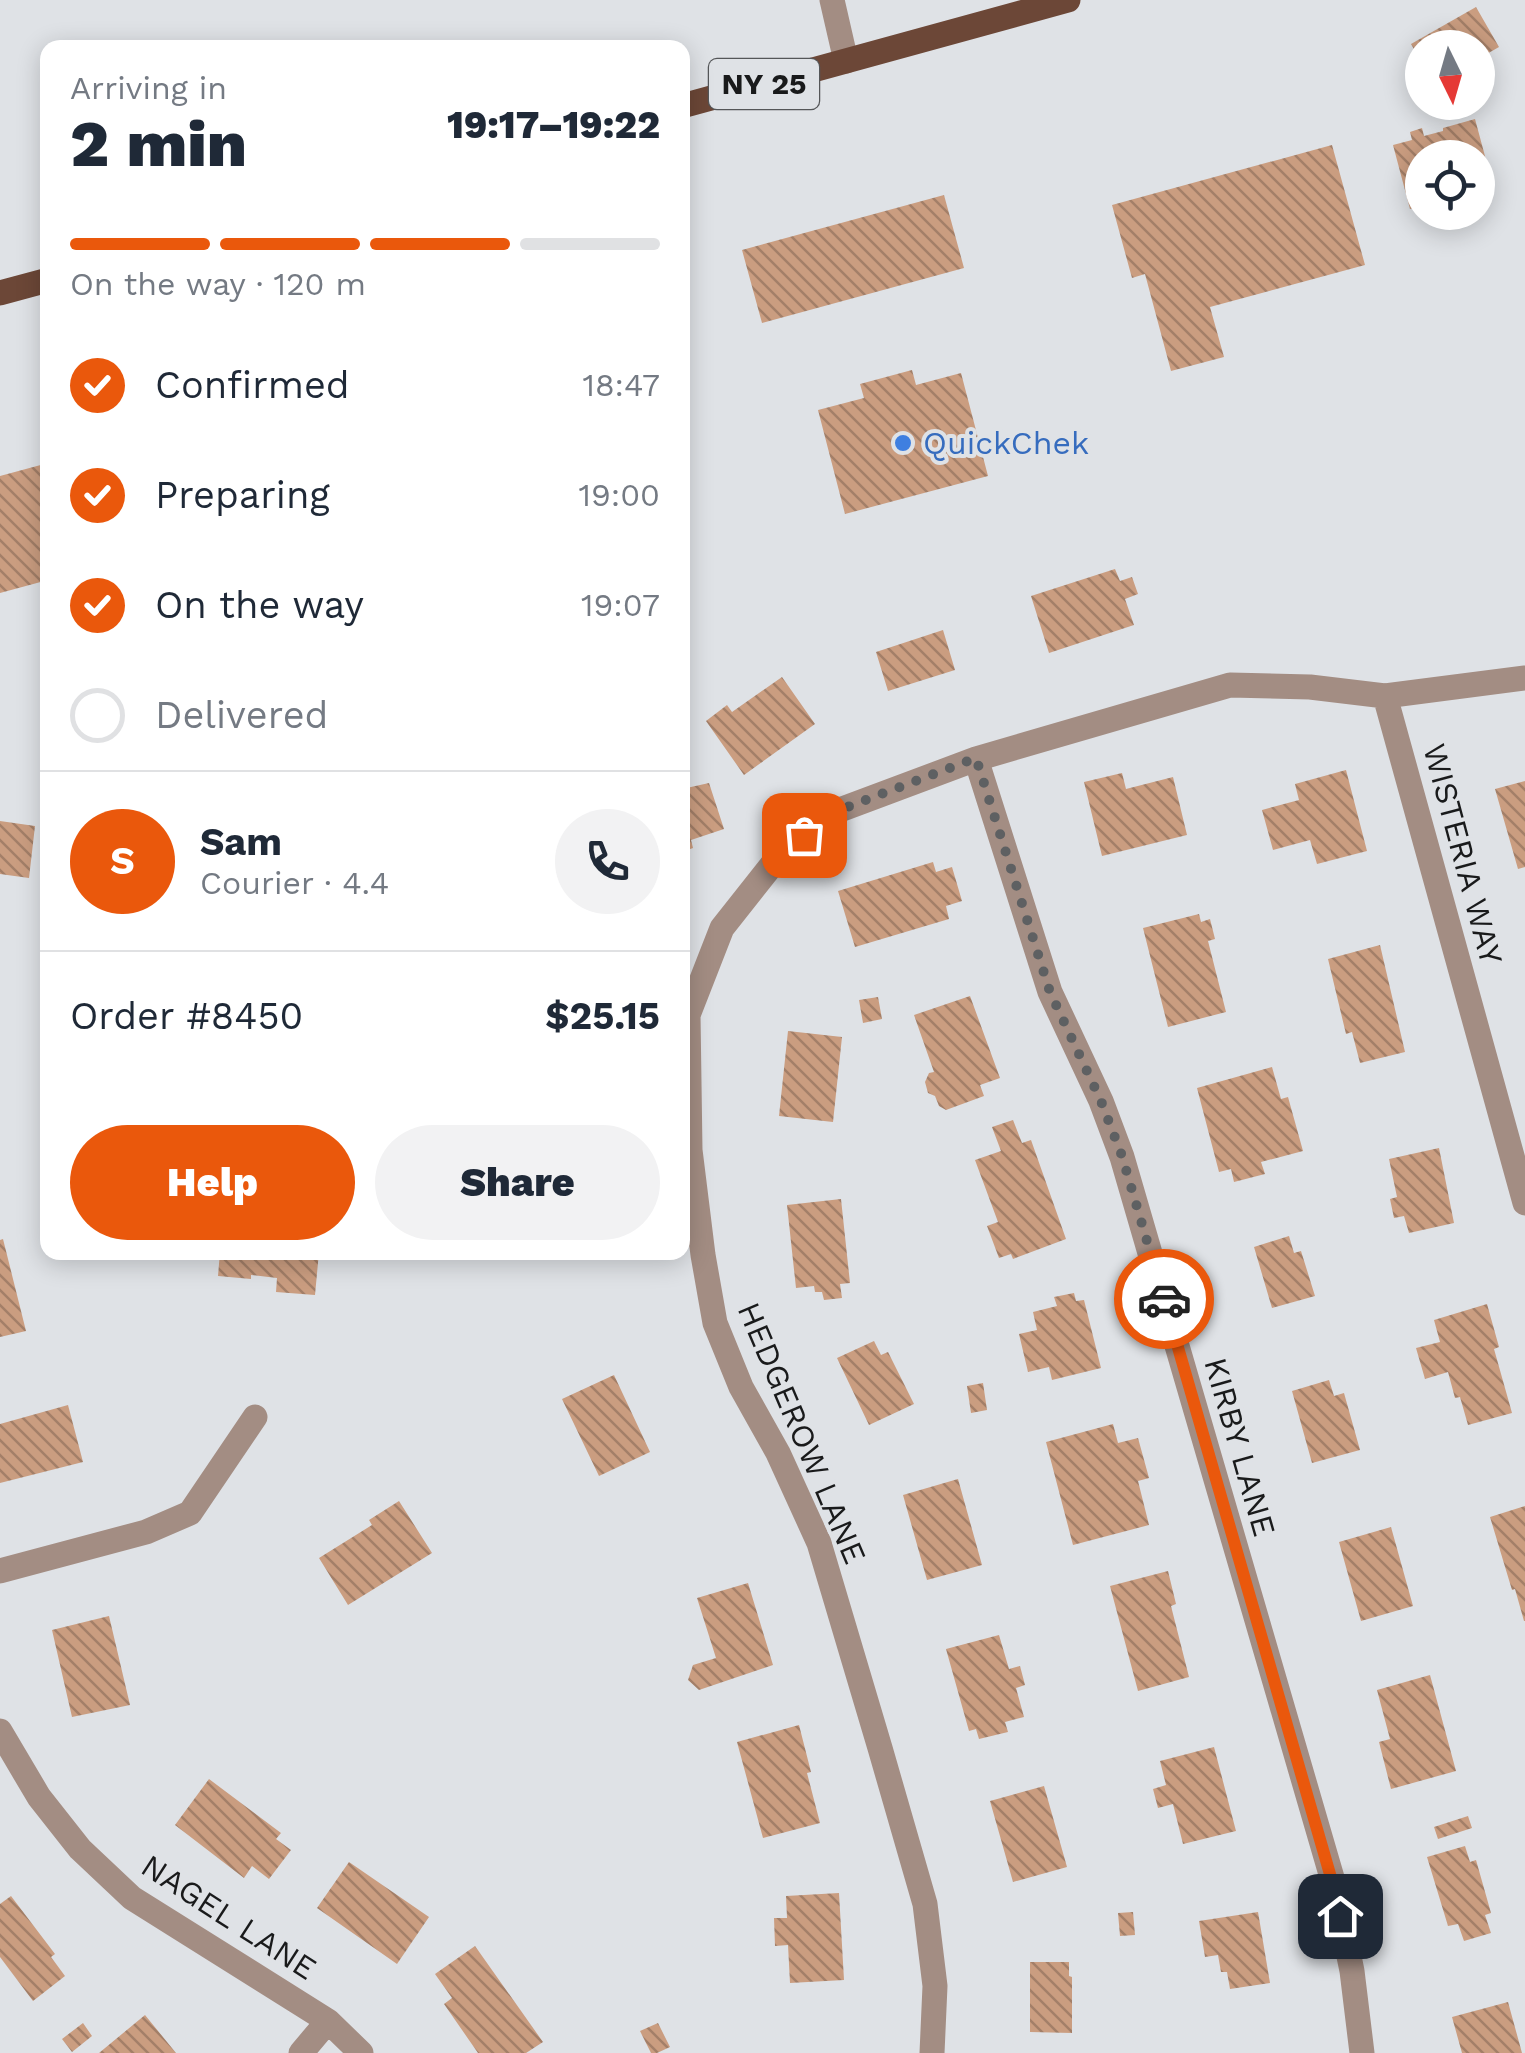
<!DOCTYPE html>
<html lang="en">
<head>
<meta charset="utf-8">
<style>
  :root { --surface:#fff; --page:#f2f2f3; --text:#1f2937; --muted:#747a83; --line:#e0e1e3; --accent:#ea580c }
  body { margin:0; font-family:"Work Sans",sans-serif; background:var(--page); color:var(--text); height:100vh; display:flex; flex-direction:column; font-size:38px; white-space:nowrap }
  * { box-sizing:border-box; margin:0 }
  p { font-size:32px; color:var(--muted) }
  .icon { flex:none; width:55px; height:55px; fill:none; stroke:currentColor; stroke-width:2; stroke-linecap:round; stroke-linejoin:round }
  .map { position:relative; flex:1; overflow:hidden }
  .drawer { position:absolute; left:40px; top:40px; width:650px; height:1220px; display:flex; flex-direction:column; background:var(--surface); border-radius:20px; box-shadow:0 5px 25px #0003 }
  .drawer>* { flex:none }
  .needle { width:65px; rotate:175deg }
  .controls { position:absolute; left:1405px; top:30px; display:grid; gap:20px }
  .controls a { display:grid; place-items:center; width:90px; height:90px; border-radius:50%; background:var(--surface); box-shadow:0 5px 25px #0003; font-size:50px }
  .pin { position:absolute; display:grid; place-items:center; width:85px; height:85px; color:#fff; margin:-42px; border-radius:20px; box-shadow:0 5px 15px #0006 }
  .courier { position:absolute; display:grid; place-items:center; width:100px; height:100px; margin:-50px; border:8px solid #ea580c; border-radius:50%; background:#fff; color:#222; box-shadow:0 2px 12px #0007 }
  .overview em { font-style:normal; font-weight:800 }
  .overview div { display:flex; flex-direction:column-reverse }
  .overview { display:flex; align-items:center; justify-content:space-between; height:170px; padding:0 30px }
  h1 { font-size:65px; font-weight:800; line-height:75px }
  .bar { display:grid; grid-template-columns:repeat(4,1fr); gap:15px 10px; align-content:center; height:120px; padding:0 30px }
  .bar i { height:12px; border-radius:8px; background:var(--line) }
  .bar .on { background:var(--accent) }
  .bar p { grid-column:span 4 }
  .line { display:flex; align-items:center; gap:25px; padding:0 30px; border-top:2px solid var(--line) }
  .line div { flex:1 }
  .round { display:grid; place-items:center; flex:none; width:105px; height:105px; border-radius:52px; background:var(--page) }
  ol { padding:0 30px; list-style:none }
  li { display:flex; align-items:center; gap:30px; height:110px }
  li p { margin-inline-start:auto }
  li .icon { padding:10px; border-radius:50%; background:var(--accent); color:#fff; stroke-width:4 }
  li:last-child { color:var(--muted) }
  li i { width:55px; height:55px; border:5px solid var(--line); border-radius:50% }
  .button { display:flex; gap:20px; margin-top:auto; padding:20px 30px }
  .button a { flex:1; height:115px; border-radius:60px; background:var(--accent); color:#fff; font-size:40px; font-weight:800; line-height:115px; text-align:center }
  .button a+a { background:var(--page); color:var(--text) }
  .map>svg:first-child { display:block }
</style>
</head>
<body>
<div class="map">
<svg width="1525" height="2053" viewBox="0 0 1525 2053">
  <defs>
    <pattern id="building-back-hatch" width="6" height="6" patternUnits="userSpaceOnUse" patternTransform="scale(2.5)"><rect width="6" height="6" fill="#ca9d80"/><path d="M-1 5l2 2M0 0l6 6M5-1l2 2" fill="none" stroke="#a37f68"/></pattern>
  </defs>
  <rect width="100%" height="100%" fill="#dfe2e6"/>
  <path fill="url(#building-back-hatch)" d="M1476 7 1499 47 1478 59V48H1422V63L1411 44Z
    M1475 119 1493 186 1478 190V158H1422V206L1410 209 1393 145 1412 140 1410 132 1422 128 1424 136 1443 131V128Z
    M1332 145 1365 265 1210 307 1224 357 1171 371 1145 274 1132 278 1112 205Z
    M944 195 964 268 762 323 742 250Z
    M912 370 916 385 961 373 988 476 845 514 818 410 864 398 860 384Z
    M48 463V580L0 593V476Z
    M1115 569 1120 581 1132 577 1138 594 1125 599 1134 625 1049 653 1031 596Z
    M943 630 955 670 888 691 876 652Z
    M782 677 815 724 744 775 706 721 727 705 732 712Z
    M1346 770 1367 851 1317 864 1310 840 1273 850 1262 810 1299 800 1295 784Z
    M1122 773 1126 789 1173 777 1187 835 1102 856 1084 782Z
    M1525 781V867L1518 869 1495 789Z
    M709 783 724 829 691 840 693 848 682 852V789Z
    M0 821 35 826 29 878 0 874Z
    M933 862 936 872 952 867 962 901 946 906 949 919 855 947 838 891Z
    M1199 914 1201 922 1210 919 1215 939 1208 941 1226 1012 1168 1027 1143 928Z
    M1380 945 1405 1052 1360 1063 1352 1032 1346 1034 1328 959Z
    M970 996 1000 1078 980 1085 984 1096 946 1110 939 1106 935 1096 928 1093 925 1082 929 1073 934 1072 914 1015Z
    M878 997 882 1019 863 1023 859 1000Z
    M788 1031 842 1037 833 1122 779 1116Z
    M1272 1067 1281 1099 1288 1097 1303 1151 1261 1162 1265 1174 1234 1182 1231 1169 1219 1172 1197 1088Z
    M1013 1120 1022 1143 1031 1140 1066 1239 1013 1259 1011 1254 999 1258 987 1226 998 1222 975 1160 1001 1151 992 1127Z
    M1439 1148 1454 1223 1409 1233 1404 1216 1394 1218 1390 1199 1397 1197 1389 1159Z
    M841 1199 850 1283 840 1284 842 1298 824 1300 822 1292H815L814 1286 796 1288 787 1205Z
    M1289 1236 1294 1253 1301 1251 1315 1296 1272 1308 1254 1247Z
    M3 1239 26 1331 0 1337V1240Z
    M220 1252H319L315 1295 276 1292 277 1278 251 1275V1279L218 1276Z
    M1074 1293 1076 1301 1084 1300 1101 1368 1052 1380 1049 1367 1028 1372 1019 1334 1037 1330 1033 1312 1057 1306 1054 1297Z
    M1487 1304 1499 1347 1494 1349 1512 1413 1468 1425 1460 1397 1455 1398 1448 1372 1425 1379 1416 1348 1440 1342 1434 1320Z
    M874 1341 881 1355 888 1352 914 1404 869 1425 837 1358Z
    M614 1375 650 1452 599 1476 562 1399Z
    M1329 1380 1334 1396 1344 1393 1360 1450 1312 1463 1292 1391Z
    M983 1383 987 1410 971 1413 967 1386Z
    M68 1405 83 1462 0 1483V1424Z
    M1113 1424 1118 1443 1138 1438 1149 1478 1138 1481 1149 1525 1073 1545 1046 1442Z
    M958 1479 982 1565 927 1580 903 1495Z
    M399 1501 432 1553 348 1605 319 1558 372 1525 369 1520Z
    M1525 1506V1621H1524L1515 1589 1512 1590 1490 1517Z
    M1391 1527 1413 1606 1361 1621 1339 1542Z
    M1168 1571 1176 1604 1171 1606 1189 1677 1138 1691 1110 1586Z
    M748 1583 773 1665 699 1690 688 1680 693 1665 716 1658 697 1598Z
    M109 1616 130 1705 72 1717 52 1630Z
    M999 1635 1009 1669 1020 1666 1025 1685 1016 1688 1024 1717 1005 1722 1008 1732 979 1739 976 1729 969 1731 946 1649Z
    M1430 1675 1456 1771 1391 1789 1379 1742 1390 1739 1377 1690Z
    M799 1725 811 1772 807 1773 820 1823 763 1838 737 1742Z
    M1214 1747 1236 1831 1183 1844 1173 1804 1158 1808 1153 1789 1166 1785 1160 1761Z
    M209 1779 281 1833 276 1839 291 1850 269 1879 252 1866 244 1878 175 1825Z
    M1044 1786 1067 1867 1013 1882 990 1801Z
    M1468 1816 1472 1828 1438 1839 1434 1827Z
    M1465 1846 1470 1862 1476 1860 1491 1913 1485 1915 1491 1933 1464 1941 1458 1924 1448 1926 1427 1857Z
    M349 1862 429 1917 397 1964 317 1908Z
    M839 1893 844 1980 790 1983 788 1945 775 1946 774 1918H787L786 1896Z
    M11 1896 55 1954 51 1957 65 1976 33 2001 0 1957V1904Z
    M1133 1912 1135 1935 1120 1936 1118 1913Z
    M1258 1912 1270 1983 1230 1989 1227 1972H1221L1218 1955 1205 1957 1199 1921Z
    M475 1946 543 2042 526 2053H478L444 2004 452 1998 435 1974Z
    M1030 1962H1069V1976L1072 1977V2033L1030 2032Z
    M1508 2002 1522 2053H1462L1452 2017Z
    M145 2015 176 2053H99Z
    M83 2023 92 2036 72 2052 62 2039Z
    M658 2023 670 2047 657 2053H651L640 2031Z"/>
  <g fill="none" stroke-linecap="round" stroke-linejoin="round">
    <path stroke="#a38d83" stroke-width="25" d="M832 0 846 61
      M1385 696 1525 1203
      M976 759 1050 992 1101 1101 1122 1157 1335 1888 1352 1971 1362 2053
      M0 1571 146 1532 190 1513 255 1417
      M0 1731 39 1797 80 1849 132 1898 328 2021 361 2053
      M301 2053 328 2021
      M932 2053 935 1986 925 1904 880 1748 819 1543 778 1453 741 1387 715 1323 703 1255 690 1150 688 1015 722 928 779 856 829 814 976 759 1230 685 1310 687 1385 696 1525 678"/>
    <path stroke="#6c4737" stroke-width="25" d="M682 106 1068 0
      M0 293 48 280"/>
  </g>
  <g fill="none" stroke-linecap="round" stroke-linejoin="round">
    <path stroke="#5e6062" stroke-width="10" stroke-dasharray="0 18" d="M804 835 829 814 976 758 1050 992 1101 1101 1122 1156 1164 1299"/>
    <path stroke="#ea580c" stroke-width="12" d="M1164 1299 1334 1888 1340 1916"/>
  </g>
  <circle fill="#3f7fe0" stroke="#dfe2e6" stroke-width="4" cx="903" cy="443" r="10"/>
  <g text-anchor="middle" stroke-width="8" stroke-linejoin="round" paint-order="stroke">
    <rect fill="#dfe2e6" stroke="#545658" stroke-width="2.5" x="709" y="59" width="110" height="50" rx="8"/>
    <g font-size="30" font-weight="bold" fill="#191a1b">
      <text x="764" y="94">NY 25</text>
    </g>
    <g font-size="32" fill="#366cbe" stroke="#dfe2e6" text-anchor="start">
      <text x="923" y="454">QuickChek</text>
    </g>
    <g font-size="32" fill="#191a1b" stroke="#dfe2e6">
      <text transform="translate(1463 854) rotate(75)" y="11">WISTERIA WAY</text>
      <text transform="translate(802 1433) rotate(67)" y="11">HEDGEROW LANE</text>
      <text transform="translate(1240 1447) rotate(74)" y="11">KIRBY LANE</text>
      <text transform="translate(229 1917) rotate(33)" y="11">NAGEL LANE</text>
    </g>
  </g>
</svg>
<div class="controls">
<a><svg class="needle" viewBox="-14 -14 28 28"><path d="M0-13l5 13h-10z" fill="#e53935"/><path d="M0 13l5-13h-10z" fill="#747a83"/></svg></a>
<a><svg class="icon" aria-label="locate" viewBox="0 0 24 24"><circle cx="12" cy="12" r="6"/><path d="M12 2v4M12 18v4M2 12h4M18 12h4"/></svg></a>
</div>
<div class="pin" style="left:804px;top:835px;background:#ea580c"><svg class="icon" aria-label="bag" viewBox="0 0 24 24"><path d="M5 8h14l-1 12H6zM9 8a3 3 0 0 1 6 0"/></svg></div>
<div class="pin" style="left:1340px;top:1916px;background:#1f2937"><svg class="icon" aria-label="home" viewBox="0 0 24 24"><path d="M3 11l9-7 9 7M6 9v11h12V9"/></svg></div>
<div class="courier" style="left:1164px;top:1299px"><svg class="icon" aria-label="car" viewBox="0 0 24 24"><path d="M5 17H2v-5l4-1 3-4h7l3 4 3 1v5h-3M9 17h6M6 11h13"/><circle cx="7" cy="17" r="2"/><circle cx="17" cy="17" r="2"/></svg></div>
<section class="drawer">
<div class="overview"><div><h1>2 min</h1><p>Arriving in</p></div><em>19:17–19:22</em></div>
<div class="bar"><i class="on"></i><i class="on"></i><i class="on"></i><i></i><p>On the way · 120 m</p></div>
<ol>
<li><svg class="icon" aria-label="check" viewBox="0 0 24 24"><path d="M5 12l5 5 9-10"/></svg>Confirmed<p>18:47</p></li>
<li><svg class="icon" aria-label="check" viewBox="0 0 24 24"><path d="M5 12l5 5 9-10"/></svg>Preparing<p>19:00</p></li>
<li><svg class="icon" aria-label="check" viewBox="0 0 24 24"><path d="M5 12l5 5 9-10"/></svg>On the way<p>19:07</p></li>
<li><i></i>Delivered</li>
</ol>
<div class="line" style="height:180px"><b class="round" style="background:var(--accent);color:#fff">S</b><div><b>Sam</b><p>Courier · 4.4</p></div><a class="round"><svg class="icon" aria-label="phone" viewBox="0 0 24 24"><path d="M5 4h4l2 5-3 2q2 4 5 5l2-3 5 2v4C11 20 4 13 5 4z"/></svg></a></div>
<div class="line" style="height:130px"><div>Order #8450</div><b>$25.15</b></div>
<div class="button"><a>Help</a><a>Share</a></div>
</section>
</div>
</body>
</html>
